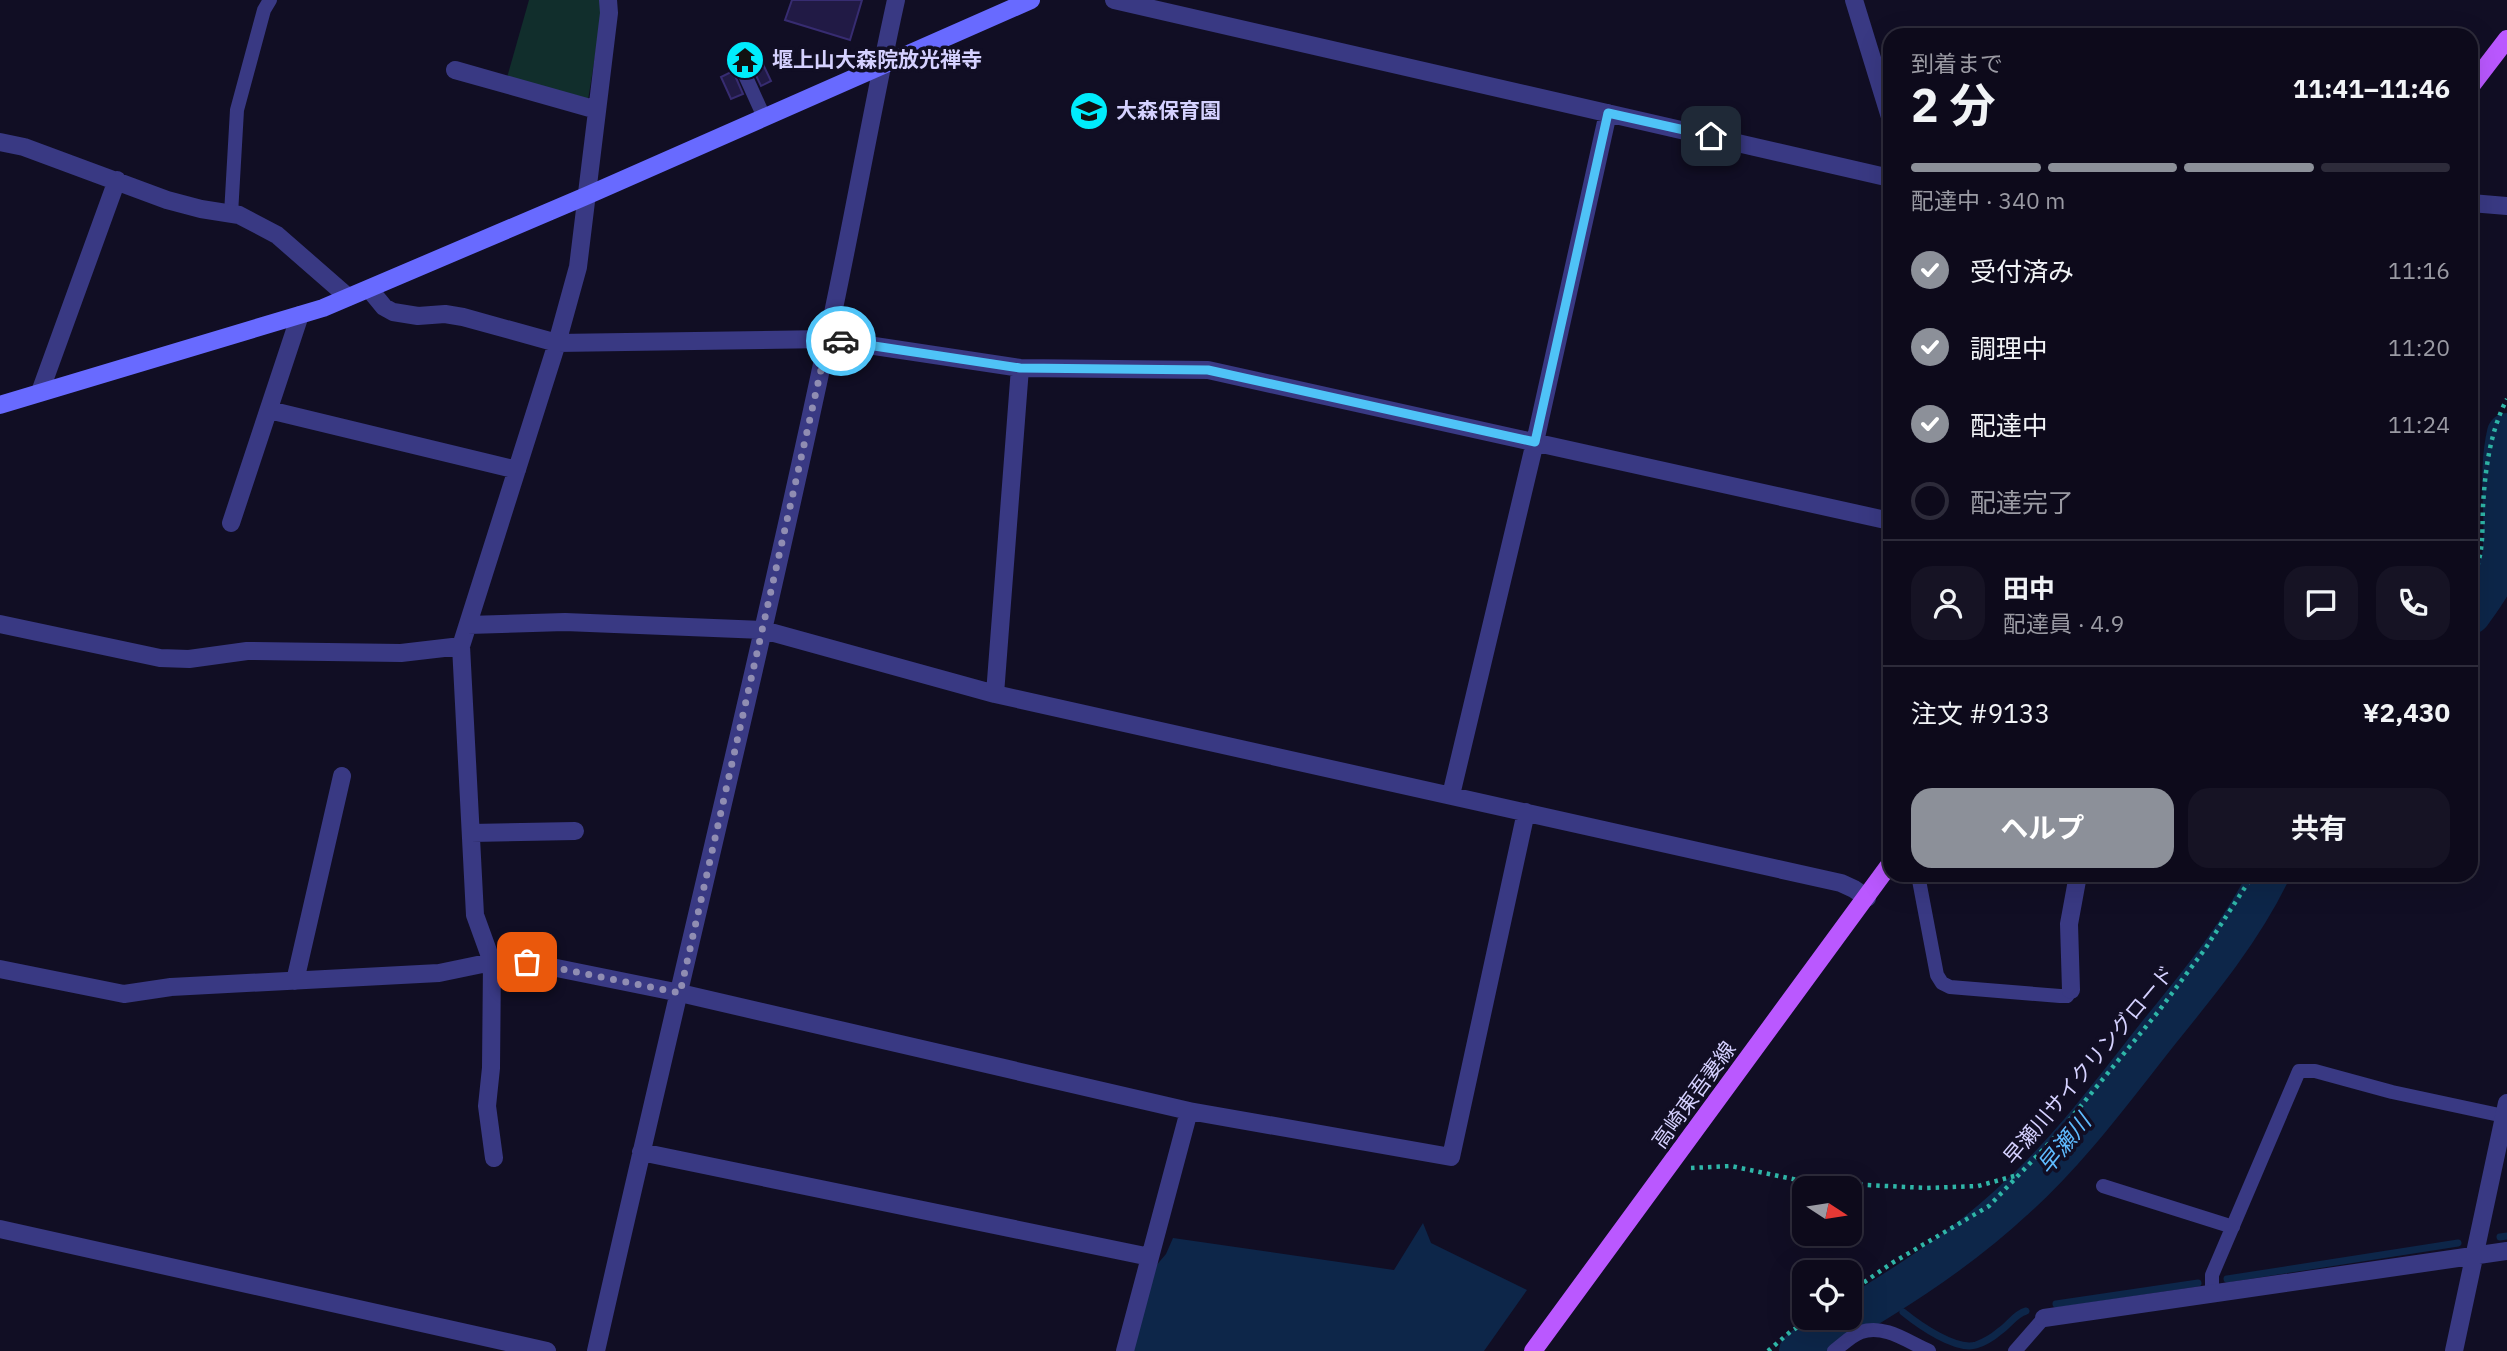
<!DOCTYPE html>
<html lang="ja">
<head>
<meta charset="utf-8">
<style>
  :root { --surface:#0d0a1b; --page:#161324; --text:#f1f3f6; --muted:#9a9aa3; --line:#2d2b3a; --accent:#8c9099 }
  body { margin:0; font-family:"IBM Plex Sans","Noto Sans JP",sans-serif; background:var(--page); color:var(--text); height:100vh; display:flex; flex-direction:column; font-size:26px; white-space:nowrap }
  * { box-sizing:border-box; margin:0 }
  p { font-size:23px; color:var(--muted) }
  .icon { flex:none; width:38px; height:38px; fill:none; stroke:currentColor; stroke-width:2; stroke-linecap:round; stroke-linejoin:round }
  .map { position:relative; flex:1; overflow:hidden }
  .drawer { position:absolute; left:1883px; top:28px; width:595px; height:854px; display:flex; flex-direction:column; background:var(--surface); border-radius:21px; box-shadow:0 7px 28px #0002,0 0 0 2px var(--line) }
  .drawer>* { flex:none }
  .needle { width:46px; rotate:102deg }
  .buttons { position:absolute; left:1792px; top:1176px; display:grid; gap:14px }
  .buttons a { display:grid; place-items:center; width:70px; height:70px; border-radius:14px; background:var(--surface); box-shadow:0 7px 28px #0002,0 0 0 2px var(--line); font-size:35px }
  .pin { position:absolute; display:grid; place-items:center; width:60px; height:60px; color:#fff; margin:-30px; border-radius:14px; box-shadow:0 4px 10px #0006 }
  .courier { position:absolute; display:grid; place-items:center; width:70px; height:70px; margin:-35px; border:5px solid #4fc3f7; border-radius:50%; background:#fff; color:#222; box-shadow:0 2px 9px #0007 }
  .head em { font-style:normal; font-weight:700 }
  .head div { display:flex; flex-direction:column-reverse }
  .head { display:flex; align-items:center; justify-content:space-between; height:119px; padding:0 28px }
  h1 { font-size:46px; font-weight:700; line-height:52px }
  .bar { display:grid; grid-template-columns:repeat(4,1fr); gap:10px 7px; align-content:center; height:84px; padding:0 28px }
  .bar i { height:9px; border-radius:5px; background:var(--line) }
  .bar .selected { background:var(--accent) }
  .bar p { grid-column:span 4 }
  .line { display:flex; align-items:center; gap:18px; padding:0 28px; border-top:2px solid var(--line) }
  .line div { flex:1 }
  .round { display:grid; place-items:center; flex:none; width:74px; height:74px; border-radius:21px; background:var(--page) }
  ol { padding:0 28px; list-style:none }
  li { display:flex; align-items:center; gap:21px; height:77px }
  li p { margin-inline-start:auto }
  li .icon { padding:7px; border-radius:50%; background:var(--accent); color:#fff; stroke-width:4 }
  li:last-child { color:var(--muted) }
  li i { width:38px; height:38px; border:4px solid var(--line); border-radius:50% }
  .primary-button { display:flex; gap:14px; margin-top:auto; padding:14px 28px }
  .primary-button a { flex:1; height:80px; border-radius:21px; background:var(--accent); color:#fff; font-size:28px; font-weight:700; line-height:80px; text-align:center }
  .primary-button a+a { background:var(--page); color:var(--text) }
  .map>svg:first-child { display:block }
</style>
</head>
<body>
<div class="map">
<svg width="2507" height="1351" viewBox="0 0 2507 1351">
  <rect width="100%" height="100%" fill="#110e24"/>
  <path fill="#112e2c" d="M529 0H600L602 13 588 100 506 81Z"/>
  <path fill="#0d2649" d="M1423 1223 1431 1243 1527 1290 1484 1351H1131L1154 1268 1166 1254 1173 1238 1394 1270Z"/>
  <g fill="none" stroke-linecap="round" stroke-linejoin="round">
    <path stroke="#0d2649" stroke-width="7" d="M2500 1237 2507 1236
      M2227 1279 2458 1243
      M2056 1304 2198 1283
      M1903 1312C1919 1325 1956 1351 1976 1345 1985 1342 1993 1337 2000 1331 2009 1325 2015 1314 2026 1311"/>
    <path stroke="#0d2649" stroke-width="40" d="M2471 614C2483 597 2497 579 2502 557 2507 519 2497 474 2507 433
      M1799 1351 1810 1342C1881 1300 1953 1257 2014 1200 2069 1151 2114 1089 2160 1031 2199 983 2241 932 2269 875"/>
  </g>
  <path fill="#211a45" stroke="#372c71" stroke-width="2" d="M792 0H862L850 40 785 20Z
    M760 58 771 81 761 86 750 63Z
    M733 71 743 94 731 99 721 77Z"/>
  <g fill="none" stroke-linecap="round" stroke-linejoin="round">
    <path stroke="#2fb6a8" stroke-width="4.5" stroke-dasharray="3.5 5" stroke-linecap="butt" d="M2471 582C2484 555 2482 535 2483 506 2485 471 2490 431 2507 399
      M1691 1168 1731 1166 1807 1182 1927 1188 1978 1186 2018 1175
      M1850 1292 1892 1263 1989 1206 2057 1135 2158 1012 2205 949 2253 875
      M1768 1351 1790 1332 1811 1318"/>
    <path stroke="#393983" stroke-width="14" d="M736 55 764 117
      M231 214 237 110 264 10 270 0
      M1918 875 1937 975 1942 983 1950 987 2060 996H2067L2071 990
      M2103 1186 2233 1227
      M2212 1295V1275L2299 1071H2315L2392 1092 2504 1116
      M1834 1351C1842 1345 1852 1335 1861 1332 1885 1324 1908 1342 1929 1351
      M2015 1351 2044 1318"/>
    <path stroke="#393983" stroke-width="18" d="M1114 0 1890 178
      M1854 0 1890 117
      M455 70 597 110
      M0 142 24 147 167 200 201 209 239 215 277 235 348 297
      M2471 203 2507 206
      M370 290 384 307 393 312 418 316 445 314 463 317 557 343 828 339 1020 368 1208 370 1890 521
      M40 392 117 180
      M269 410 517 470
      M231 523 300 315
      M0 624 160 658 189 659 247 651 401 653 461 646
      M468 625 565 622 763 630 995 694 1841 883 1854 889 1867 898
      M995 694 1020 368
      M1451 795 1535 442 1608 113
      M471 833 575 831
      M0 969 124 994 171 987 439 973 492 962H527L680 993 1189 1111 1451 1157 1526 812
      M295 981 342 776
      M2071 990 2069 924 2078 875
      M641 1152 1150 1257
      M494 1158 487 1106 491 1068 492 962 475 915 461 646 557 343 578 267 609 13 608 0
      M0 1229 547 1351
      M2044 1318 2507 1251
      M596 1351C672 1014 755 679 827 341 852 227 871 113 896 0
      M1125 1351 1189 1111
      M2454 1351 2507 1103"/>
    <path stroke="#686aff" stroke-width="18" d="M0 405 323 308 586 196 1031 0"/>
    <path stroke="#ba58ff" stroke-width="18" d="M2471 86 2507 39
      M1533 1351 1890 864"/>
  </g>
  <g fill="none" stroke-linecap="round" stroke-linejoin="round">
    <path stroke="#908db2" stroke-width="7" stroke-dasharray="0 12.6" d="M527 962 680 993 828 339 841 341"/>
    <path stroke="#4fc3f7" stroke-width="9" d="M841 341 1020 368 1208 370 1535 442 1608 113 1711 136"/>
  </g>
  <defs>
    <symbol id="temple-disc" viewBox="-11 -11 22 22"><circle r="9.5" fill="#00ecfc" stroke="#110e24"/><path d="M0-6L5-2H3V0L6.5 2.5H4V6H1.5V3h-3V6H-4V2.5H-6.5L-3 0V-2H-5Z" fill="#111"/></symbol>
    <symbol id="school-disc" viewBox="-11 -11 22 22"><circle r="9.5" fill="#00ecfc" stroke="#110e24"/><path d="M0-5L7-2L0 1L-7-2ZM-4 1L0 2.5L4 1V4Q0 6-4 4Z" fill="#111"/></symbol>
  </defs>
  <g fill-rule="evenodd">
    <use href="#temple-disc" x="723" y="38" width="44" height="44"/>
    <use href="#school-disc" x="1067" y="89" width="44" height="44"/>
  </g>
  <g text-anchor="middle" stroke-width="7" stroke-linejoin="round" paint-order="stroke">
    <g font-size="21" font-weight="bold" fill="#d5d1ff" stroke="#110e24" text-anchor="start">
      <text x="772" y="67">堰上山大森院放光禅寺</text>
      <text x="1116" y="118">大森保育園</text>
    </g>
    <g font-size="21" fill="#d5d1ff" stroke="#110e24">
      <text transform="translate(2089 1065) rotate(-50)" y="7">早瀬川サイクリングロード</text>
      <text transform="translate(1694 1095) rotate(-54)" y="7">高崎東吾妻線</text>
    </g>
    <g font-size="23" font-style="italic" fill="#5fbbff" stroke="#110e24">
      <text transform="translate(2064 1144) rotate(-51)" y="8">早瀬川</text>
    </g>
  </g>
</svg>
<div class="buttons">
<a><svg class="needle" viewBox="-14 -14 28 28"><path d="M0-13l5 13h-10z" fill="#e53935"/><path d="M0 13l5-13h-10z" fill="#9a9aa3"/></svg></a>
<a><svg class="icon" aria-label="locate" viewBox="0 0 24 24"><circle cx="12" cy="12" r="6"/><path d="M12 2v4M12 18v4M2 12h4M18 12h4"/></svg></a>
</div>
<div class="pin" style="left:527px;top:962px;background:#ea580c"><svg class="icon" aria-label="bag" viewBox="0 0 24 24"><path d="M5 8h14l-1 12H6zM9 8a3 3 0 0 1 6 0"/></svg></div>
<div class="pin" style="left:1711px;top:136px;background:#1f2937"><svg class="icon" aria-label="home" viewBox="0 0 24 24"><path d="M3 11l9-7 9 7M6 9v11h12V9"/></svg></div>
<div class="courier" style="left:841px;top:341px"><svg class="icon" aria-label="car" viewBox="0 0 24 24"><path d="M5 17H2v-5l4-1 3-4h7l3 4 3 1v5h-3M9 17h6M6 11h13"/><circle cx="7" cy="17" r="2"/><circle cx="17" cy="17" r="2"/></svg></div>
<section class="drawer">
<div class="head"><div><h1>2 分</h1><p>到着まで</p></div><em>11:41–11:46</em></div>
<div class="bar"><i class="selected"></i><i class="selected"></i><i class="selected"></i><i></i><p>配達中 · 340 m</p></div>
<ol>
<li><svg class="icon" aria-label="check" viewBox="0 0 24 24"><path d="M5 12l5 5 9-10"/></svg>受付済み<p>11:16</p></li>
<li><svg class="icon" aria-label="check" viewBox="0 0 24 24"><path d="M5 12l5 5 9-10"/></svg>調理中<p>11:20</p></li>
<li><svg class="icon" aria-label="check" viewBox="0 0 24 24"><path d="M5 12l5 5 9-10"/></svg>配達中<p>11:24</p></li>
<li><i></i>配達完了</li>
</ol>
<div class="line" style="height:126px"><a class="round"><svg class="icon" aria-label="person" viewBox="0 0 24 24"><circle cx="12" cy="8" r="4"/><path d="M4 21q1-7 8-7t8 7"/></svg></a><div><b>田中</b><p>配達員 · 4.9</p></div><a class="round"><svg class="icon" aria-label="chat" viewBox="0 0 24 24"><path d="M4 5h16v11H9l-5 4z"/></svg></a><a class="round"><svg class="icon" aria-label="phone" viewBox="0 0 24 24"><path d="M5 4h4l2 5-3 2q2 4 5 5l2-3 5 2v4C11 20 4 13 5 4z"/></svg></a></div>
<div class="line" style="height:91px"><div>注文 #9133</div><b>¥2,430</b></div>
<div class="primary-button"><a>ヘルプ</a><a>共有</a></div>
</section>
</div>
</body>
</html>
